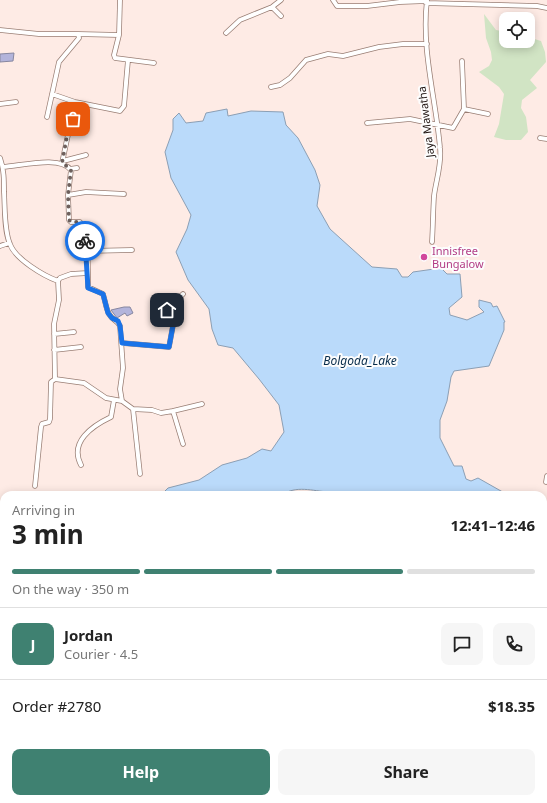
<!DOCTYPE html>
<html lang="en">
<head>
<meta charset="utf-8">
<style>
  :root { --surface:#fff; --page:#f6f6f6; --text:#222; --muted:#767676; --line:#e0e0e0; --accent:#3f8171 }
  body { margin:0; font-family:"Noto Sans",sans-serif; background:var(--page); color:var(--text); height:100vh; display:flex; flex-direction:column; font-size:15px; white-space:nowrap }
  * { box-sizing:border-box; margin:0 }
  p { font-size:13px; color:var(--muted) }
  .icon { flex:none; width:22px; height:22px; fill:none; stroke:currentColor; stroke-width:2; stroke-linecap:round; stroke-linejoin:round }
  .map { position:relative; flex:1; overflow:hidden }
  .details { position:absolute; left:0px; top:491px; width:547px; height:312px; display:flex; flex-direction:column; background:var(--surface); border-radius:12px 12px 0 0; box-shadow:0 2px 10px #0003 }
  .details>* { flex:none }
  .fabs { position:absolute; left:499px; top:12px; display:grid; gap:8px }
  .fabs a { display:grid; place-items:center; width:36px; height:36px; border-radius:8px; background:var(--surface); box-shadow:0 2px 10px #0003; font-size:20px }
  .pin { position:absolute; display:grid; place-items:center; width:34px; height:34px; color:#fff; margin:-17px; border-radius:8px; box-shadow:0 2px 6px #0006 }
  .courier { position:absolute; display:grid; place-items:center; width:40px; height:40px; margin:-20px; border:3px solid #1a73e8; border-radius:50%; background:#fff; color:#222; box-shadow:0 1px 5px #0007 }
  .summary em { font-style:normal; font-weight:700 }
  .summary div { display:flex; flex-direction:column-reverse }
  .summary { display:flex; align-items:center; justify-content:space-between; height:68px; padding:0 12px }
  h1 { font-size:26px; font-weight:700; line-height:30px }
  .bar { display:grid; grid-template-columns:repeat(4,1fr); gap:6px 4px; align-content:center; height:48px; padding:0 12px }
  .bar i { height:5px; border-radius:3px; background:var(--line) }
  .bar .active { background:var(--accent) }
  .bar p { grid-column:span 4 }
  .line { display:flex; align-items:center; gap:10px; padding:0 12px; border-top:1px solid var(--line) }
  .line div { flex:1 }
  .round { display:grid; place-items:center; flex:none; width:42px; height:42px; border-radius:8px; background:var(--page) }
  .primary-button { display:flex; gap:8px; margin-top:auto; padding:8px 12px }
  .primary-button a { flex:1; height:46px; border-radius:8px; background:var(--accent); color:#fff; font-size:16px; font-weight:700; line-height:46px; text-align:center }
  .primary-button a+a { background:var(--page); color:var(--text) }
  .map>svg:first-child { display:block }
</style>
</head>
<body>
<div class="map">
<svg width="547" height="803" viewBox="0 0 547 803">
  <rect width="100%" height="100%" fill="#feebe5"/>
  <path fill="#d1e4c4" d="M484 14 496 30 506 32V41H528V37L541 41 545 52 546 62 530 80 537 88 522 100 521 108 526 117 528 132 521 140H506L494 137 499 124 504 94 499 87 479 72 489 66 492 60 491 52 486 38Z"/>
  <path fill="#badafa" stroke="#8c9fb4" d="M227 109 228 116 251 111 283 112 286 125 298 138 315 170 320 185 317 206 330 229 372 267 397 269 402 277H408L413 272 441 268 447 274H460L462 297 449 308 450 315 467 320 484 312 479 307V300L491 303 493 307 497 306 505 322H504V330L489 366 454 371 451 377 447 401 440 420V438L454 466H462L466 479 471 481 478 478 508 495H385L379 493C362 493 345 494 328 492 313 491 296 485 282 495H161L168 488 199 480 222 465 247 458 262 449 271 451 284 432 279 405 259 379 233 348 218 345 212 329 209 309 188 280 176 252 187 229 191 215 171 178 165 152 173 130V119L179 113 186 123 203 121 206 113Z
    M543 528 547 529V648H543Z
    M0 546 4 550V734L0 728Z
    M123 799H173L172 803H128Z"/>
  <path fill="#b3b4db" stroke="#8787a0" d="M14 53 13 61 0 62V54Z
    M124 307H130L133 313 127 316 125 313 117 318 111 310Z"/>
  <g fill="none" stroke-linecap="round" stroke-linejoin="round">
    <defs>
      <path id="street" d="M120 0 119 35 114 55 115 58 154 63
        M333 0 337 6H367L400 2 426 1
        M427 0C421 50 436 99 440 148 442 164 436 180 434 196 433 211 433 226 432 242
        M426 3 537 6 547 8
        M272 7 281 16
        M0 30 39 34H78L79 38 59 62 47 117
        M226 33 240 20 272 7 281 0
        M78 34 119 35
        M271 87 280 85 290 78 306 60 328 54 343 56 379 47 403 44H427
        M52 94 75 102 120 111 124 106 128 60
        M0 104 16 102
        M464 109 488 114
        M367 123 410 119 453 128 464 109 462 61
        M540 138 547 139
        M0 158C4 169 4 180 4 192 5 207 4 231 10 244 15 259 44 276 58 281L59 300 54 324 55 379 84 383 106 398 122 401 133 409 152 410 161 413 173 411 183 444
        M63 161 86 155
        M62 163 75 102
        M3 167C21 166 60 155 71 170L68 195 69 220 71 222H80C89 232 88 273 88 287L103 294C105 300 106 309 109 314 112 320 117 320 120 326L123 368 120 389 122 401
        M70 169 77 168
        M68 195 86 192 124 194
        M0 246 9 243
        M87 251 132 250
        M58 281 60 278 71 274 88 273
        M54 334 74 332
        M122 343 169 347 174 320 167 310 183 294
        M54 350 81 347
        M133 409 140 474
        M173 411 202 404
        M81 465C69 442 92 426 111 417L114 400
        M546 482 547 476
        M35 486 41 427 42 424 49 422 50 419 51 382 55 379
        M543 719 547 715
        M419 803 421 799
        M543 803 547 794"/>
    </defs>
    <use href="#street" stroke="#997e74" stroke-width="5.5"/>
    <use href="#street" stroke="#fff" stroke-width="4"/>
  </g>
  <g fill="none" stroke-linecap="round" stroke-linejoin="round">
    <path stroke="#6e605c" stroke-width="4" stroke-dasharray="0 7.2" d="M73 119 67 136 62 163 68 167 71 170 68 195 69 220 71 222H80L82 225 85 241"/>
    <path stroke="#1a73e8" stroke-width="5" d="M85 241 88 288 103 294 108 313 112 318 118 321 120 326 122 343 169 347 174 320 167 310"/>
  </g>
  <circle fill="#d1479c" stroke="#fdfdfd" stroke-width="1.5" cx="424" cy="257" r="4"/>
  <g text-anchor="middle" stroke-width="4" stroke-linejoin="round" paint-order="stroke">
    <g font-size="11" fill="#201512" stroke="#fdfdfd">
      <text transform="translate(426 122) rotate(-97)" y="4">Jaya Mawatha</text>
    </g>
    <g font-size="11" fill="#b23c85" stroke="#fdfdfd" text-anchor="start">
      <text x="432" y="255">Innisfree<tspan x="432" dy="13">Bungalow</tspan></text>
    </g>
    <g font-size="12" font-style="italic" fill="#072c4b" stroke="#fdfdfd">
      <text x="360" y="365">Bolgoda_Lake</text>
    </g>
  </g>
</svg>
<div class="fabs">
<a><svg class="icon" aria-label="locate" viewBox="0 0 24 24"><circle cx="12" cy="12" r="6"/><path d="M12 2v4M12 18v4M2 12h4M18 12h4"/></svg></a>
</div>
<div class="pin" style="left:73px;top:119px;background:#ea580c"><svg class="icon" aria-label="bag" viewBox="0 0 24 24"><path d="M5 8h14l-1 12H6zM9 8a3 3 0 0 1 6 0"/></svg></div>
<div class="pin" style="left:167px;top:310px;background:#1f2937"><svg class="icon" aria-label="home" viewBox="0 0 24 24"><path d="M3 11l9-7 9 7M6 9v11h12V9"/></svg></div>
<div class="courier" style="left:85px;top:241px"><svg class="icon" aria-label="bike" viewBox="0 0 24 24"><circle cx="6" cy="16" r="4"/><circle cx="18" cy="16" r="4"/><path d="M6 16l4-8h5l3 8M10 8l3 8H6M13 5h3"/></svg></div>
<section class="details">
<div class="summary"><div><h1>3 min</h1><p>Arriving in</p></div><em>12:41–12:46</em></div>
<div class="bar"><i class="active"></i><i class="active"></i><i class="active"></i><i></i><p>On the way · 350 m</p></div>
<div class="line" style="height:72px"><b class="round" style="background:var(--accent);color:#fff">J</b><div><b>Jordan</b><p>Courier · 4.5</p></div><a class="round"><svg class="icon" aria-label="chat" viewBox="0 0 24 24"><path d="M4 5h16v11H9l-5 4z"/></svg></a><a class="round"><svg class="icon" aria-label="phone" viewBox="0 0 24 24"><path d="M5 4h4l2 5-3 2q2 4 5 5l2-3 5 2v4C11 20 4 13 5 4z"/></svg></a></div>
<div class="line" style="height:52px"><div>Order #2780</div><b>$18.35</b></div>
<div class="primary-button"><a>Help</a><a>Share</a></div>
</section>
</div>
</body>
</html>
